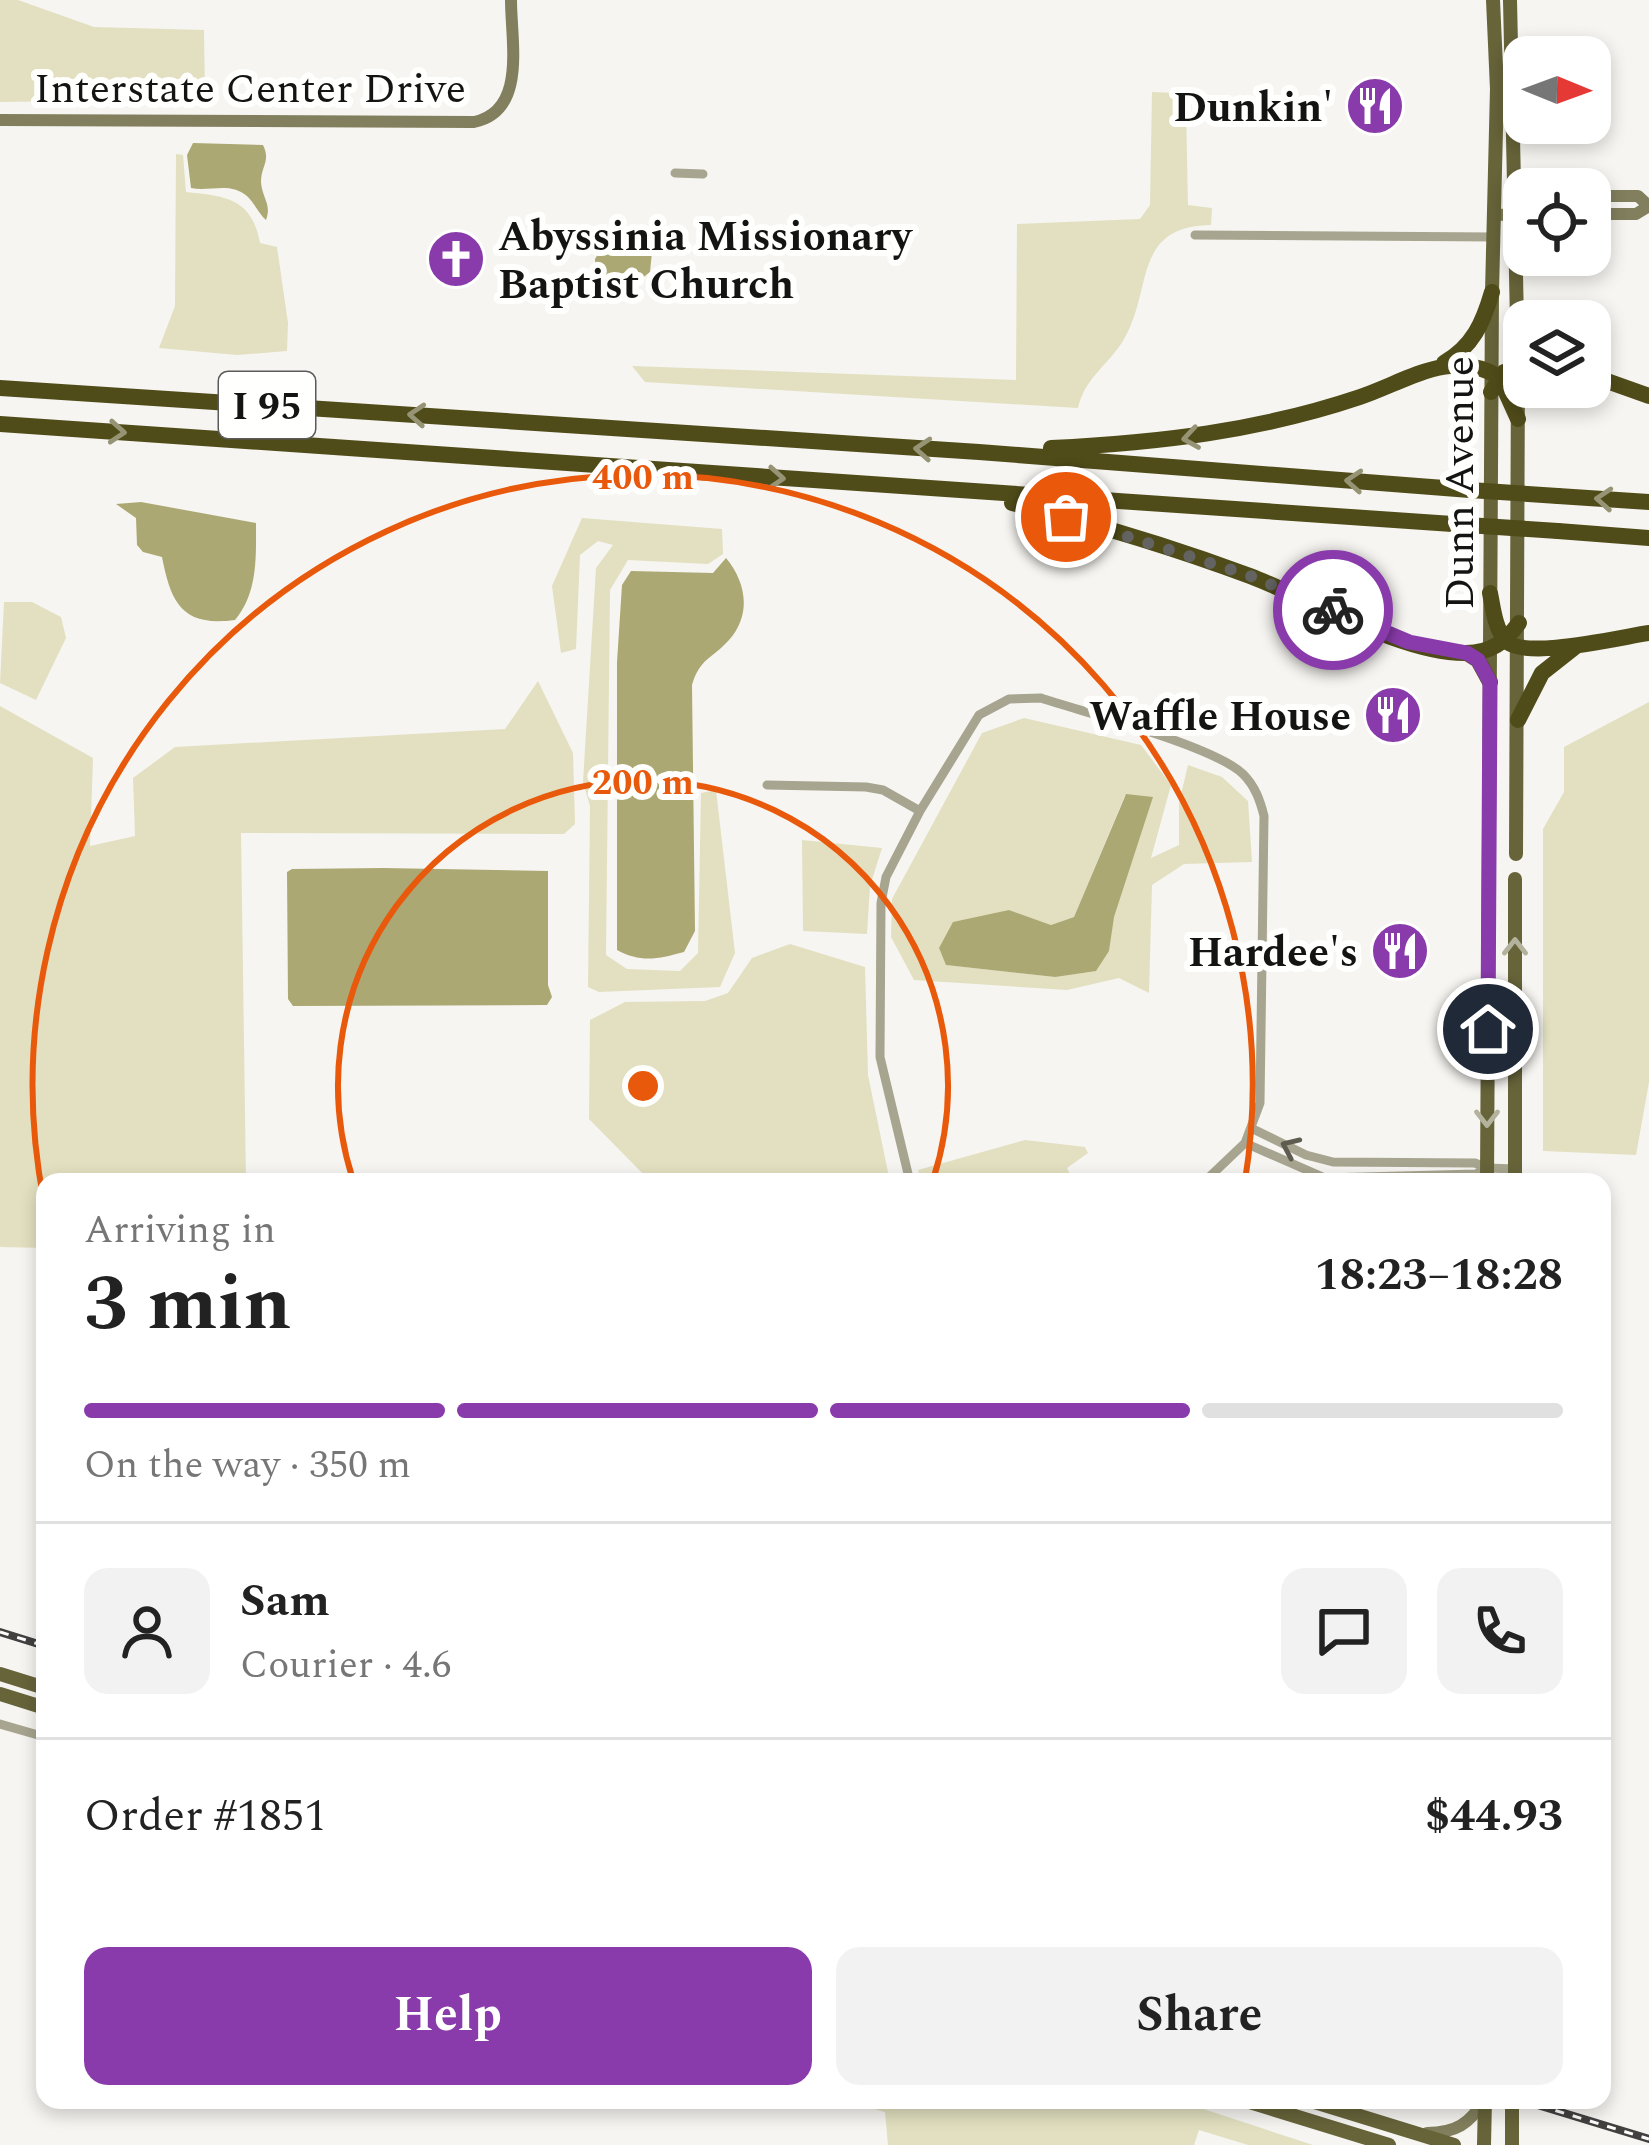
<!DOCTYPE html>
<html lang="en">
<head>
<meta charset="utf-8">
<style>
  :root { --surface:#fff; --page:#f2f2f2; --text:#222; --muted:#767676; --line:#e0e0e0; --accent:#8a3bab }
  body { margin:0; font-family:Spectral,serif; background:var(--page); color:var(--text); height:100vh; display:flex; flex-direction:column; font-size:45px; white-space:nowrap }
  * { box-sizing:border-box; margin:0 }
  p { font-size:39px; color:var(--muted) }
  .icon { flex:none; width:66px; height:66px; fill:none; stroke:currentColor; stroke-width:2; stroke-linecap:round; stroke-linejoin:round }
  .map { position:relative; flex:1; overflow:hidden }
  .panel { position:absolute; left:36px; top:1173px; width:1575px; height:936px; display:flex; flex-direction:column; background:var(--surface); border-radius:24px; box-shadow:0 6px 18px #0003 }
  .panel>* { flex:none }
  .needle { width:78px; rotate:91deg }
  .tools { position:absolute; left:1503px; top:36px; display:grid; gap:24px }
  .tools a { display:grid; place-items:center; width:108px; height:108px; border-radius:24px; background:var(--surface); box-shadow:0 6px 18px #0003; font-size:60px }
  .pin { position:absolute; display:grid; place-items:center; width:102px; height:102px; color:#fff; margin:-51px; border:6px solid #fff; border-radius:50%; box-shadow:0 3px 12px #0007 }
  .courier { position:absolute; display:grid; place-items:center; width:120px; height:120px; margin:-60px; border:9px solid #8a3bab; border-radius:50%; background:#fff; color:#222; box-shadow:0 3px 15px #0007 }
  .overview em { font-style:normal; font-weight:700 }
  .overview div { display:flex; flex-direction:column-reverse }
  .overview { display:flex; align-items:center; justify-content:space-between; height:204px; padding:0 48px }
  h1 { font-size:78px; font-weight:700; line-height:90px }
  .bar { display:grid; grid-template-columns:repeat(4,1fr); gap:18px 12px; align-content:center; height:144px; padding:0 48px }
  .bar i { height:15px; border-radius:9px; background:var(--line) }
  .bar .on { background:var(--accent) }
  .bar p { grid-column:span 4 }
  .line { display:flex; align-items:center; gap:30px; padding:0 48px; border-top:3px solid var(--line) }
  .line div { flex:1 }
  .round { display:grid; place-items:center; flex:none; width:126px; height:126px; border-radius:24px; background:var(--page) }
  .primary-button { display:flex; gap:24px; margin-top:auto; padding:24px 48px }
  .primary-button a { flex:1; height:138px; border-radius:24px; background:var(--accent); color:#fff; font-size:48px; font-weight:700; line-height:138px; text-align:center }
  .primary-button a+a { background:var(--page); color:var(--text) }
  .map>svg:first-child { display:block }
</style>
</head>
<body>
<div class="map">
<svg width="1649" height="2145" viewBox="0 0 1649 2145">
  <rect width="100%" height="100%" fill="#f6f5f1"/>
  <path fill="#e2e0c0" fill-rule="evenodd" d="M0 0H18L94 27 204 30 205 99 0 102Z
    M1152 92 1175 93 1186 109 1188 205 1212 208 1211 225C1132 226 1153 290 1124 339 1109 365 1085 377 1078 408L645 382 632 366 1016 380 1017 224 1140 219 1150 205Z
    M176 154 183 155 186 192C225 196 252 198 260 243L277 247 288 323 287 351 237 355 159 348 175 306Z
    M582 518 722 529 723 554 708 564 628 560 610 590 606 955 627 969 680 971 698 953 701 793 716 790 735 953 720 987 599 992 588 987 590 806 583 782 596 568 613 545 598 541 580 555 576 649 561 653 552 586Z
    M4 602H32L61 617 66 638 36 700 0 683Z
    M538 681 573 753 575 824 564 834 241 833 246 1182H45V1248L0 1247V706L93 758 90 846 135 836 133 778 175 747 505 729Z
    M1649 702V1082L1636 1155 1543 1151V829L1564 792V747Z
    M1024 718 1141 745 1171 785 1151 858 1179 845V803L1188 765 1222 777 1248 801 1252 862 1184 864 1152 885 1149 993 1119 978 1067 990 914 980 891 937 892 899 982 733ZM1125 795 1109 951 1055 977 947 965 939 948 1009 910 1051 925 1074 917Z
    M802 840 882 848 870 886 867 934 803 931Z
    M790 944 865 967 868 1075 890 1182H651L589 1119 590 1020 625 1002 705 1001 728 993 752 958Z
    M1025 1140 1085 1147 1088 1153 1067 1168 1074 1182H921L918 1170Z
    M841 2100H1176L1313 2145H1248L1199 2130 1194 2145H888L885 2112Z"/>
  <path fill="#aca873" d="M193 143 263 145C271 161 261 166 261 182 262 198 272 204 266 220 259 214 255 204 248 197 231 181 210 192 191 188L187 155Z
    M644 246 652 252 650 272 636 283 609 287 600 303 596 301 595 259 600 251Z
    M141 502 256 523C256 558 258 592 235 620 182 627 171 603 162 557L143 552 137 545 136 518 116 504Z
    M726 558C746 582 752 614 729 640 712 659 700 658 692 685L695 931 684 952C658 959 641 963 617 950V662L622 585 631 571 713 573Z
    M1126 794 1153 797 1114 917 1109 951 1096 971 1055 977 946 965 939 948 953 922 1009 910 1051 925 1074 917Z
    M383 868 548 871V985L552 997 547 1005 293 1006 288 999 287 872 292 869Z"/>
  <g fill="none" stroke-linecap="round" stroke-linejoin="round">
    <path stroke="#a7a58f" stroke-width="9" d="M675 173 703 174
      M1195 235 1495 237
      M767 785 866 787 883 790 920 811
      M1253 1129 1306 1155 1333 1162 1475 1163 1487 1168 1515 1169
      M1245 1143 1325 1178 1476 1174 1487 1168
      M910 1182 880 1057 881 903 886 877 920 811 979 715 1009 699 1041 698C1086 713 1214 746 1243 774 1255 786 1260 800 1264 816L1260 1103 1245 1143 1204 1182
      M0 1724 45 1737"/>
    <path stroke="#817f5d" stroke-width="12" d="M0 120 474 122C527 111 511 42 511 0
      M1590 196H1638L1649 206
      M1590 214H1636L1649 206
      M1496 215 1524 214
      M1427 2133C1455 2133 1470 2124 1484 2100"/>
    <path stroke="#67643a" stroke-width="14" d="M1510 0 1518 367 1516 854
      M1515 879V1182
      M1487 1182 1492 292 1497 89 1493 0
      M0 1674 45 1688
      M0 1694 45 1708
      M1243 2100 1389 2145
      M1308 2100 1454 2145
      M1512 2100V2145
      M1484 2145 1485 2100"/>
    <path stroke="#504c19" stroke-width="16" d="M1444 363C1473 346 1483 323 1492 292
      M1590 375 1649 396
      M0 388 979 452 1470 490
      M1491 392 1504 372 1524 367
      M0 424 1467 525
      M1051 448C1158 443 1259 431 1360 397 1407 381 1452 348 1499 377L1518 419
      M1558 496 1649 502
      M1012 503C1092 523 1172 547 1250 576 1311 599 1402 654 1466 653 1491 653 1505 642 1519 623
      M1558 531 1649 538
      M1490 593C1493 608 1495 628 1505 640 1522 661 1621 637 1649 633
      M1467 653 1478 660 1490 682
      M1518 720 1542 673 1575 647"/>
    <defs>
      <path id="rail" d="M0 1632 45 1646
        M1521 2100 1649 2139"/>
    </defs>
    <use href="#rail" stroke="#424140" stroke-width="8"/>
    <use href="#rail" stroke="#fffffe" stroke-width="3" stroke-dasharray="9" stroke-linecap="butt"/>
    <path stroke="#504c19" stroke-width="16" d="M1470 490 1558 496
      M1467 525 1558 531"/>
  </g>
  <defs><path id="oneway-chevron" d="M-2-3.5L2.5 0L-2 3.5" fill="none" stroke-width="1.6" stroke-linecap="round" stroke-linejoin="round" transform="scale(3)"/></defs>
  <g stroke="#969475">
    <use href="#oneway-chevron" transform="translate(417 415) rotate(-176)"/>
    <use href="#oneway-chevron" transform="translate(117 432) rotate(4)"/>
    <use href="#oneway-chevron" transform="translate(1191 438) rotate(171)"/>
    <use href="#oneway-chevron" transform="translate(923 449) rotate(-176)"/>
    <use href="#oneway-chevron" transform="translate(776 478) rotate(4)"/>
    <use href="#oneway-chevron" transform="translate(1354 481) rotate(-176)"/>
    <use href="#oneway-chevron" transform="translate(1604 499) rotate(-176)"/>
  </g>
  <g stroke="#b3b29c">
    <use href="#oneway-chevron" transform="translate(1515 947) rotate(-90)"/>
    <use href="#oneway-chevron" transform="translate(1487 1118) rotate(90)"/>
  </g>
  <use stroke="#5e5c51" href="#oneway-chevron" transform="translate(1290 1147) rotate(-156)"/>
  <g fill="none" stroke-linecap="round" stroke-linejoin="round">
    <path stroke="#636361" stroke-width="12" stroke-dasharray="0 21.6" d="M1066 517 1248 575 1333 610"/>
    <path stroke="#8a3bab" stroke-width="15" d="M1333 610 1409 642 1467 653 1478 660 1490 682 1488 1029"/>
  </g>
  <g fill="none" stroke="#e8590c" stroke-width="6">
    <path d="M353 1180A305 305 0 1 1 933 1180"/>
    <path d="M44 1202A610 610 0 1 1 1245 1181"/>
  </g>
  <defs>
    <symbol id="restaurant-disc" viewBox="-11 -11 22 22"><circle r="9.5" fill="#8a3bab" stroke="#fffffe"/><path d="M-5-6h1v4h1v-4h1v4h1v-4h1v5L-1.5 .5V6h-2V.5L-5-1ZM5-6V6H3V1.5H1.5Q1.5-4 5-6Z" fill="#fff"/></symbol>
    <symbol id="church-disc" viewBox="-11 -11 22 22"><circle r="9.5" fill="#8a3bab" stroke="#fffffe"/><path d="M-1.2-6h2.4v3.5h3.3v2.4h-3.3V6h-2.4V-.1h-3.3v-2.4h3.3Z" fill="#fff"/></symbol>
  </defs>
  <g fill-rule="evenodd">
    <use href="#restaurant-disc" x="1342" y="73" width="66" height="66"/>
    <use href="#church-disc" x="423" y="226" width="66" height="66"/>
    <use href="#restaurant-disc" x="1360" y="682" width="66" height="66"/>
    <use href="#restaurant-disc" x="1367" y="918" width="66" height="66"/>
  </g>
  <g text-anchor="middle" stroke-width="12" stroke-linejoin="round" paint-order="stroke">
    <rect fill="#fffffe" stroke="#5a5a5a" stroke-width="3" x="219" y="372" width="96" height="66" rx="9"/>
    <g font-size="39" font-weight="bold" fill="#141413">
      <text x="267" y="419">I 95</text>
    </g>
    <g font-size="42" fill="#141413" stroke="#fffffe">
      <text x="250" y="102">Interstate Center Drive</text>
      <text transform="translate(1458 483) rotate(-90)" y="15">Dunn Avenue</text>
    </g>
    <g font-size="42" font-weight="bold" fill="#141413" stroke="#fffffe" text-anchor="end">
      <text x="1333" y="121">Dunkin'</text>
      <text x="498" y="250" text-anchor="start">Abyssinia Missionary<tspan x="498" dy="48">Baptist Church</tspan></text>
      <text x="1351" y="730">Waffle House</text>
      <text x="1358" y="966">Hardee's</text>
    </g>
  </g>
  <circle cx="643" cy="1086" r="18" fill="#e8590c" stroke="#fffffe" stroke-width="6"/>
  <g font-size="36" text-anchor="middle" font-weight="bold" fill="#e8590c" stroke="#fffffe" stroke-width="12" stroke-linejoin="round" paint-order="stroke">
    <text x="643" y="489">400 m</text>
    <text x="643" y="794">200 m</text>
  </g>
</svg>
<div class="tools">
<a><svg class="needle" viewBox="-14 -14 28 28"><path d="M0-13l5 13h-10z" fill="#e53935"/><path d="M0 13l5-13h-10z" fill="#767676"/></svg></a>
<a><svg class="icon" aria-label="locate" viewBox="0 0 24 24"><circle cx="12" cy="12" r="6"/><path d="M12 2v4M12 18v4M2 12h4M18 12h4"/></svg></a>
<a><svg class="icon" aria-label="layers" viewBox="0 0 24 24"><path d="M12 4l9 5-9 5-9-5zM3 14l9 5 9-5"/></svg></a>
</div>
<div class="pin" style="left:1066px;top:517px;background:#ea580c"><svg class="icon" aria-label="bag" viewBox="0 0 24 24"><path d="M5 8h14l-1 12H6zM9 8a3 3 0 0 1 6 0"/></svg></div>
<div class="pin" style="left:1488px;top:1029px;background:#1f2937"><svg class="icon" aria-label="home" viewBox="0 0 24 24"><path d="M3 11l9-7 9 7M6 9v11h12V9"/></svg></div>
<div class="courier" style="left:1333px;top:610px"><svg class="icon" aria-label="bike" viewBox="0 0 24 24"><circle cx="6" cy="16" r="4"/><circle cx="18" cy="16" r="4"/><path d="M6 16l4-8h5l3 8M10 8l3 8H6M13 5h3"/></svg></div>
<section class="panel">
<div class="overview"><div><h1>3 min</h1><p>Arriving in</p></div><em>18:23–18:28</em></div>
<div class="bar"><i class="on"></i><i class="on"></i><i class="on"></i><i></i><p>On the way · 350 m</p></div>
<div class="line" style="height:216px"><a class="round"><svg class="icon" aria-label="person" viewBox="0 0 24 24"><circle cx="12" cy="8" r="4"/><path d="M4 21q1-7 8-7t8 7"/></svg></a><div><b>Sam</b><p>Courier · 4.6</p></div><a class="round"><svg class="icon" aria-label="chat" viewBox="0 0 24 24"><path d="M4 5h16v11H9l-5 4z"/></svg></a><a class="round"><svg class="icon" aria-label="phone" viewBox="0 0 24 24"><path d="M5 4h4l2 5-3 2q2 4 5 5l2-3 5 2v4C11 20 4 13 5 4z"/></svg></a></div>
<div class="line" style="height:156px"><div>Order #1851</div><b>$44.93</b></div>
<div class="primary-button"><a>Help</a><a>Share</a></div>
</section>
</div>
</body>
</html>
